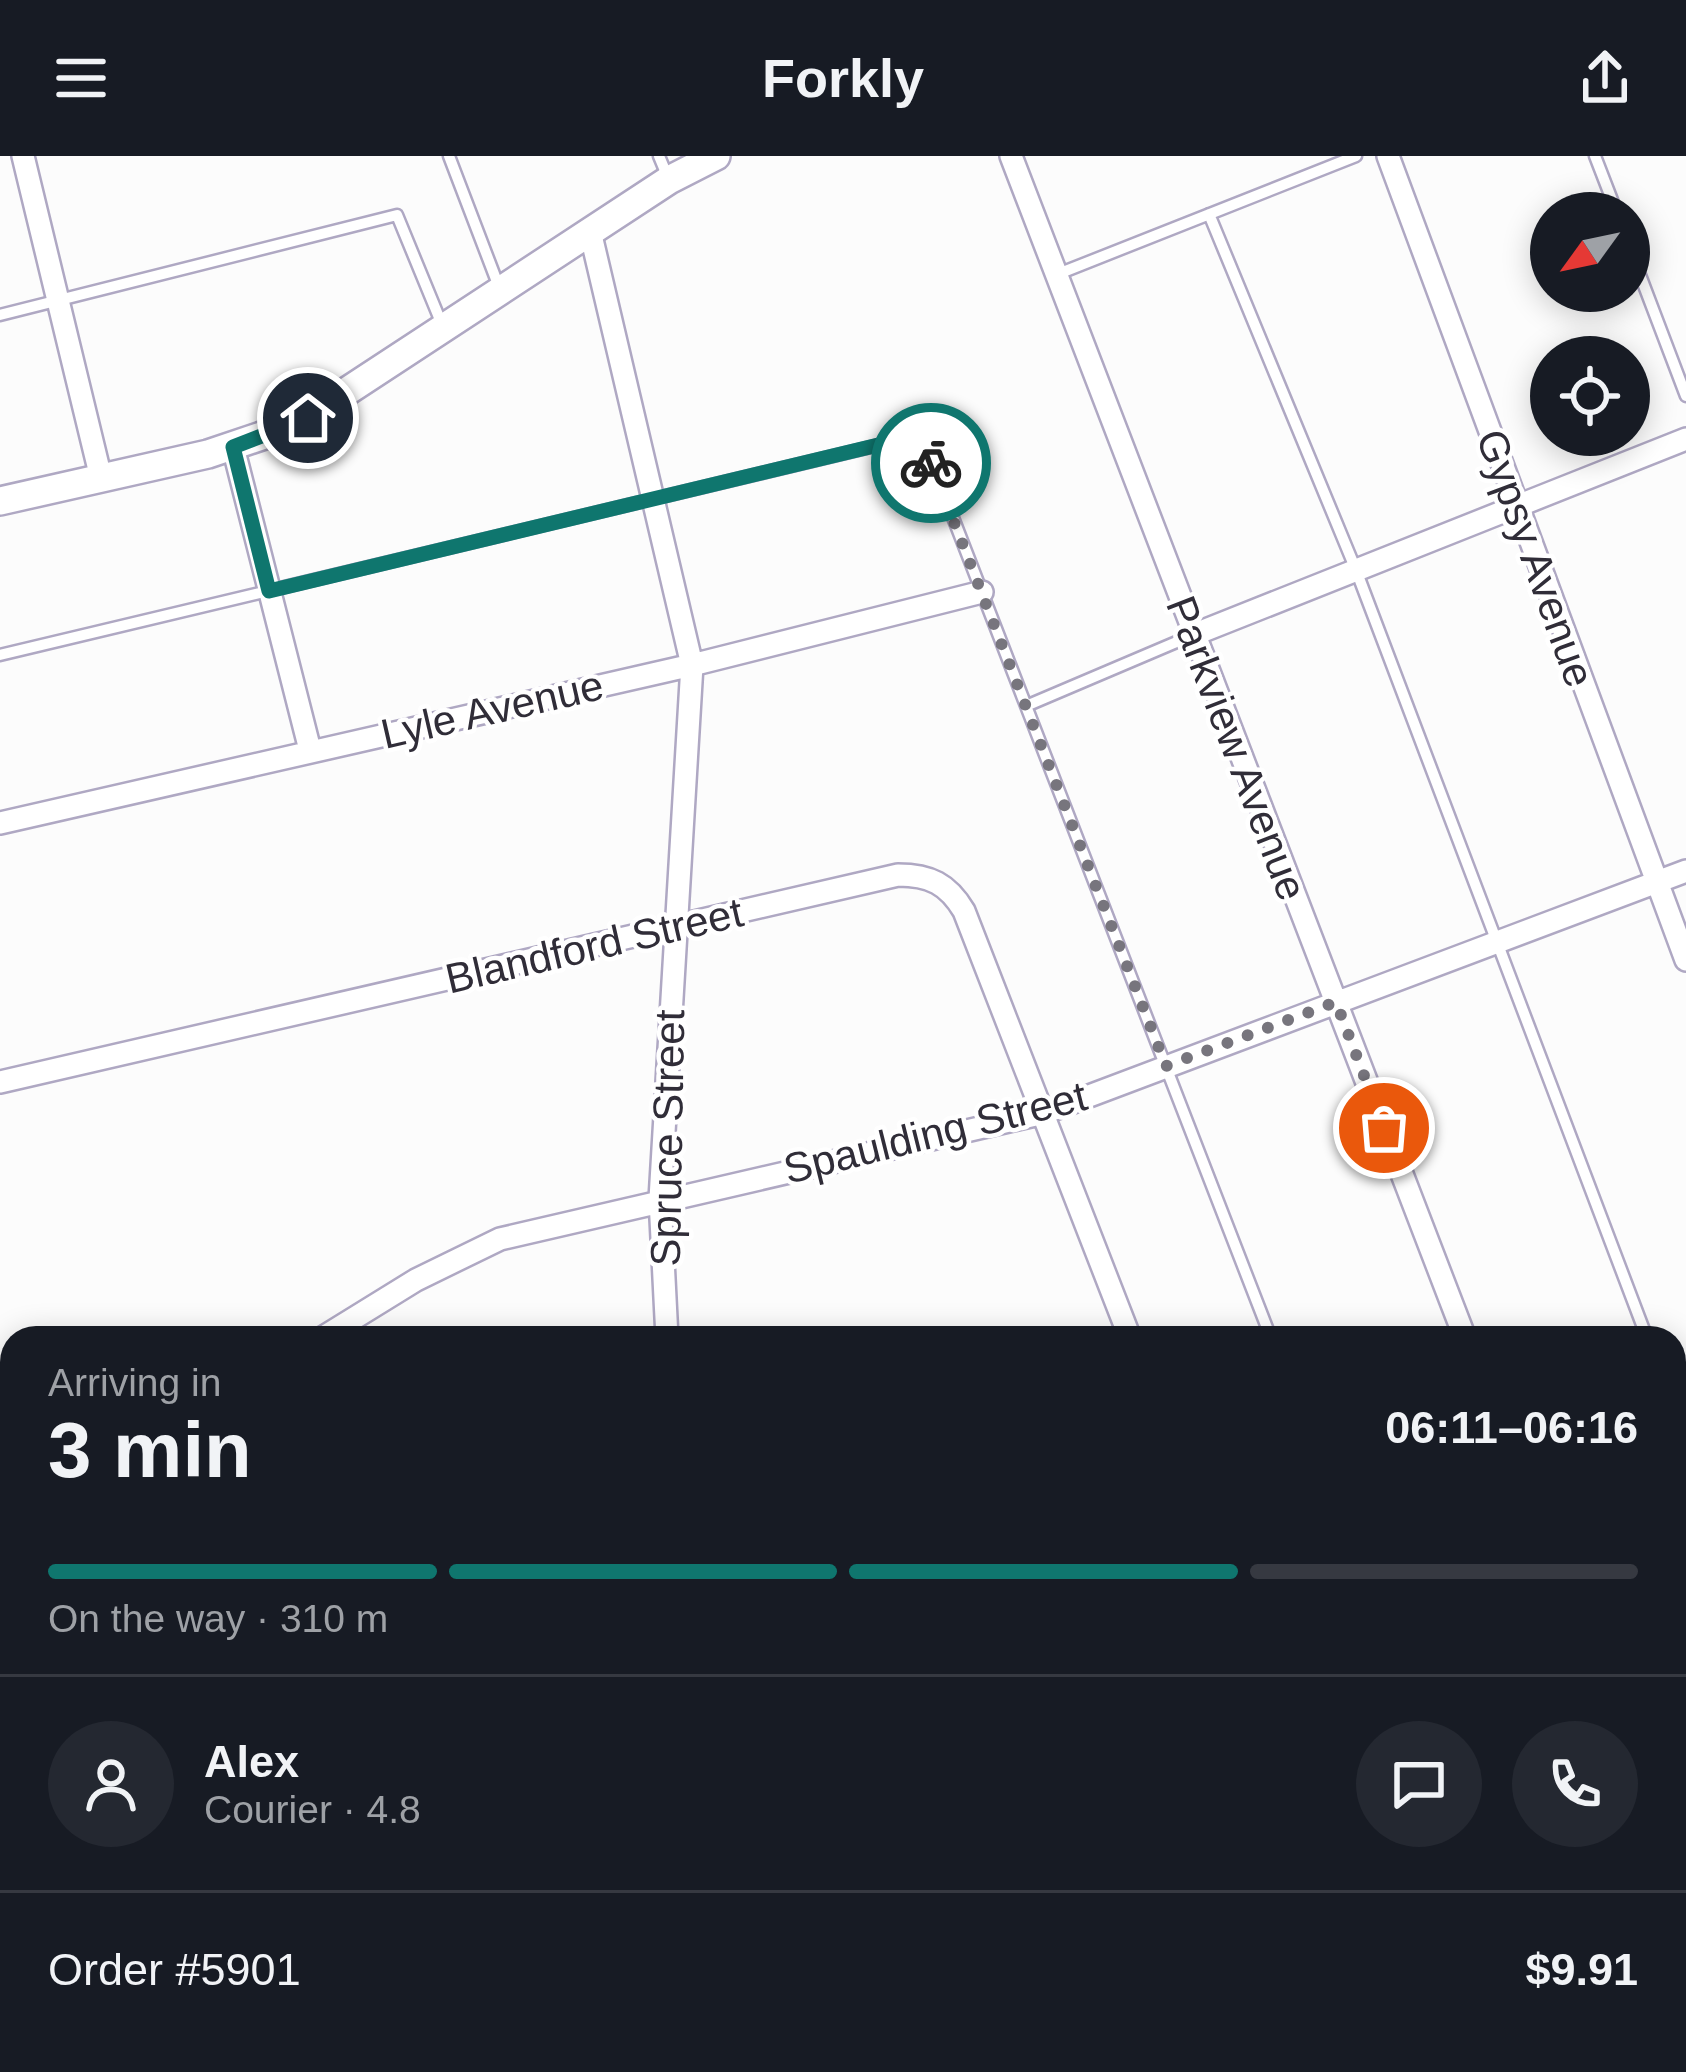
<!DOCTYPE html>
<html lang="en">
<head>
<meta charset="utf-8">
<style>
  :root { --surface:#171b24; --page:#242831; --text:#f1f3f6; --muted:#9ea1a6; --line:#363941; --accent:#0f766e }
  body { margin:0; font-family:Arial,sans-serif; background:var(--page); color:var(--text); height:100vh; display:flex; flex-direction:column; font-size:45px; white-space:nowrap }
  * { box-sizing:border-box; margin:0 }
  p { font-size:39px; color:var(--muted) }
  .icon { flex:none; width:66px; height:66px; fill:none; stroke:currentColor; stroke-width:2; stroke-linecap:round; stroke-linejoin:round }
  .map { position:relative; flex:1; overflow:hidden }
  .side { position:absolute; left:0px; top:1170px; width:1686px; height:747px; display:flex; flex-direction:column; background:var(--surface); border-radius:36px 36px 0 0; box-shadow:0 6px 30px #0003 }
  .side>* { flex:none }
  .needle { width:78px; rotate:237deg }
  .controls { position:absolute; left:1530px; top:36px; display:grid; gap:24px }
  .controls a { display:grid; place-items:center; width:120px; height:120px; border-radius:50%; background:var(--surface); box-shadow:0 6px 30px #0003; font-size:60px }
  .pin { position:absolute; display:grid; place-items:center; width:102px; height:102px; color:#fff; margin:-51px; border:6px solid #fff; border-radius:50%; box-shadow:0 3px 12px #0007 }
  .courier { position:absolute; display:grid; place-items:center; width:120px; height:120px; margin:-60px; border:9px solid #0f766e; border-radius:50%; background:#fff; color:#222; box-shadow:0 3px 15px #0007 }
  .summary em { font-style:normal; font-weight:800 }
  .summary div { display:flex; flex-direction:column-reverse }
  .summary { display:flex; align-items:center; justify-content:space-between; height:204px; padding:0 48px }
  h1 { font-size:78px; font-weight:800; line-height:90px }
  .bar { display:grid; grid-template-columns:repeat(4,1fr); gap:18px 12px; align-content:center; height:144px; padding:0 48px }
  .bar i { height:15px; border-radius:9px; background:var(--line) }
  .bar .active { background:var(--accent) }
  .bar p { grid-column:span 4 }
  .line { display:flex; align-items:center; gap:30px; padding:0 48px; border-top:3px solid var(--line) }
  .line div { flex:1 }
  .round { display:grid; place-items:center; flex:none; width:126px; height:126px; border-radius:63px; background:var(--page) }
  header { display:flex; justify-content:space-between; align-items:center; height:156px; padding:0 48px; background:var(--surface); font-size:54px; font-weight:800 }
  .map>svg:first-child { display:block }
</style>
</head>
<body>
<header><svg class="icon" aria-label="menu" viewBox="0 0 24 24"><path d="M4 6h16M4 12h16M4 18h16"/></svg>Forkly<svg class="icon" aria-label="share" viewBox="0 0 24 24"><path d="M12 15V3M7 8l5-5 5 5M5 13v7h14v-7"/></svg></header>
<div class="map">
<svg width="1686" height="1916" viewBox="0 0 1686 1916">
  <rect width="100%" height="100%" fill="#fcfcfc"/>
  <g fill="none" stroke-linecap="round" stroke-linejoin="round">
    <defs>
      <path id="service" d="M449 0 499 131
        M659 0 669 24
        M1595 0 1617 57
        M1209 58 1356 414 1647 1182
        M1629 90 1686 240
        M1058 118 1356 0
        M0 159 397 59 443 171
        M0 499 921 279 1271 1182
        M1026 550 1193 479
        M1674 1253 1686 1284"/>
      <path id="minor" d="M23 0 101 322
        M1011 0 1465 1182
        M1388 0 1686 804
        M590 75 692 509 660 1043 667 1182
        M233 291 310 594
        M1193 479 1686 283
        M0 667 692 509 982 436
        M0 926 898 719C930 719 948 728 964 755L1130 1182
        M322 1182 416 1124 500 1083 1044 957 1686 715
        M0 1222 12 1225
        M0 1507 12 1505
        M828 1905 831 1916
        M1009 1916 1047 1909 1064 1916
        M1380 1916V1905"/>
      <path id="tertiary" d="M0 345 208 298 297 268 669 24 716 0"/>
    </defs>
    <use href="#service" stroke="#afa8c3" stroke-width="15"/>
    <use href="#minor" stroke="#afa8c3" stroke-width="26"/>
    <use href="#tertiary" stroke="#afa8c3" stroke-width="32"/>
    <use href="#service" stroke="#fff" stroke-width="10"/>
    <use href="#minor" stroke="#fff" stroke-width="21"/>
    <use href="#tertiary" stroke="#fff" stroke-width="27"/>
  </g>
  <g fill="none" stroke-linecap="round" stroke-linejoin="round">
    <path stroke="#77757d" stroke-width="12" stroke-dasharray="0 21.6" d="M931 307 1166 910 1336 846 1384 972"/>
    <path stroke="#0f766e" stroke-width="15" d="M308 262 233 291 269 435 920 279 931 307"/>
  </g>
  <g text-anchor="middle" stroke-width="9" stroke-linejoin="round" paint-order="stroke">
    <g font-size="42" fill="#302d38" stroke="#fff">
      <text transform="translate(1536 402) rotate(70)" y="15">Gypsy Avenue</text>
      <text transform="translate(492 553) rotate(-13)" y="15">Lyle Avenue</text>
      <text transform="translate(1237 592) rotate(69)" y="15">Parkview Avenue</text>
      <text transform="translate(594 789) rotate(-13)" y="15">Blandford Street</text>
      <text transform="translate(935 976) rotate(-14)" y="15">Spaulding Street</text>
      <text transform="translate(667 982) rotate(-89)" y="15">Spruce Street</text>
    </g>
  </g>
</svg>
<div class="controls">
<a><svg class="needle" viewBox="-14 -14 28 28"><path d="M0-13l5 13h-10z" fill="#e53935"/><path d="M0 13l5-13h-10z" fill="#9ea1a6"/></svg></a>
<a><svg class="icon" aria-label="locate" viewBox="0 0 24 24"><circle cx="12" cy="12" r="6"/><path d="M12 2v4M12 18v4M2 12h4M18 12h4"/></svg></a>
</div>
<div class="pin" style="left:1384px;top:972px;background:#ea580c"><svg class="icon" aria-label="bag" viewBox="0 0 24 24"><path d="M5 8h14l-1 12H6zM9 8a3 3 0 0 1 6 0"/></svg></div>
<div class="pin" style="left:308px;top:262px;background:#1f2937"><svg class="icon" aria-label="home" viewBox="0 0 24 24"><path d="M3 11l9-7 9 7M6 9v11h12V9"/></svg></div>
<div class="courier" style="left:931px;top:307px"><svg class="icon" aria-label="bike" viewBox="0 0 24 24"><circle cx="6" cy="16" r="4"/><circle cx="18" cy="16" r="4"/><path d="M6 16l4-8h5l3 8M10 8l3 8H6M13 5h3"/></svg></div>
<section class="side">
<div class="summary"><div><h1>3 min</h1><p>Arriving in</p></div><em>06:11–06:16</em></div>
<div class="bar"><i class="active"></i><i class="active"></i><i class="active"></i><i></i><p>On the way · 310 m</p></div>
<div class="line" style="height:216px"><a class="round"><svg class="icon" aria-label="person" viewBox="0 0 24 24"><circle cx="12" cy="8" r="4"/><path d="M4 21q1-7 8-7t8 7"/></svg></a><div><b>Alex</b><p>Courier · 4.8</p></div><a class="round"><svg class="icon" aria-label="chat" viewBox="0 0 24 24"><path d="M4 5h16v11H9l-5 4z"/></svg></a><a class="round"><svg class="icon" aria-label="phone" viewBox="0 0 24 24"><path d="M5 4h4l2 5-3 2q2 4 5 5l2-3 5 2v4C11 20 4 13 5 4z"/></svg></a></div>
<div class="line" style="height:156px"><div>Order #5901</div><b>$9.91</b></div>
</section>
</div>
</body>
</html>
